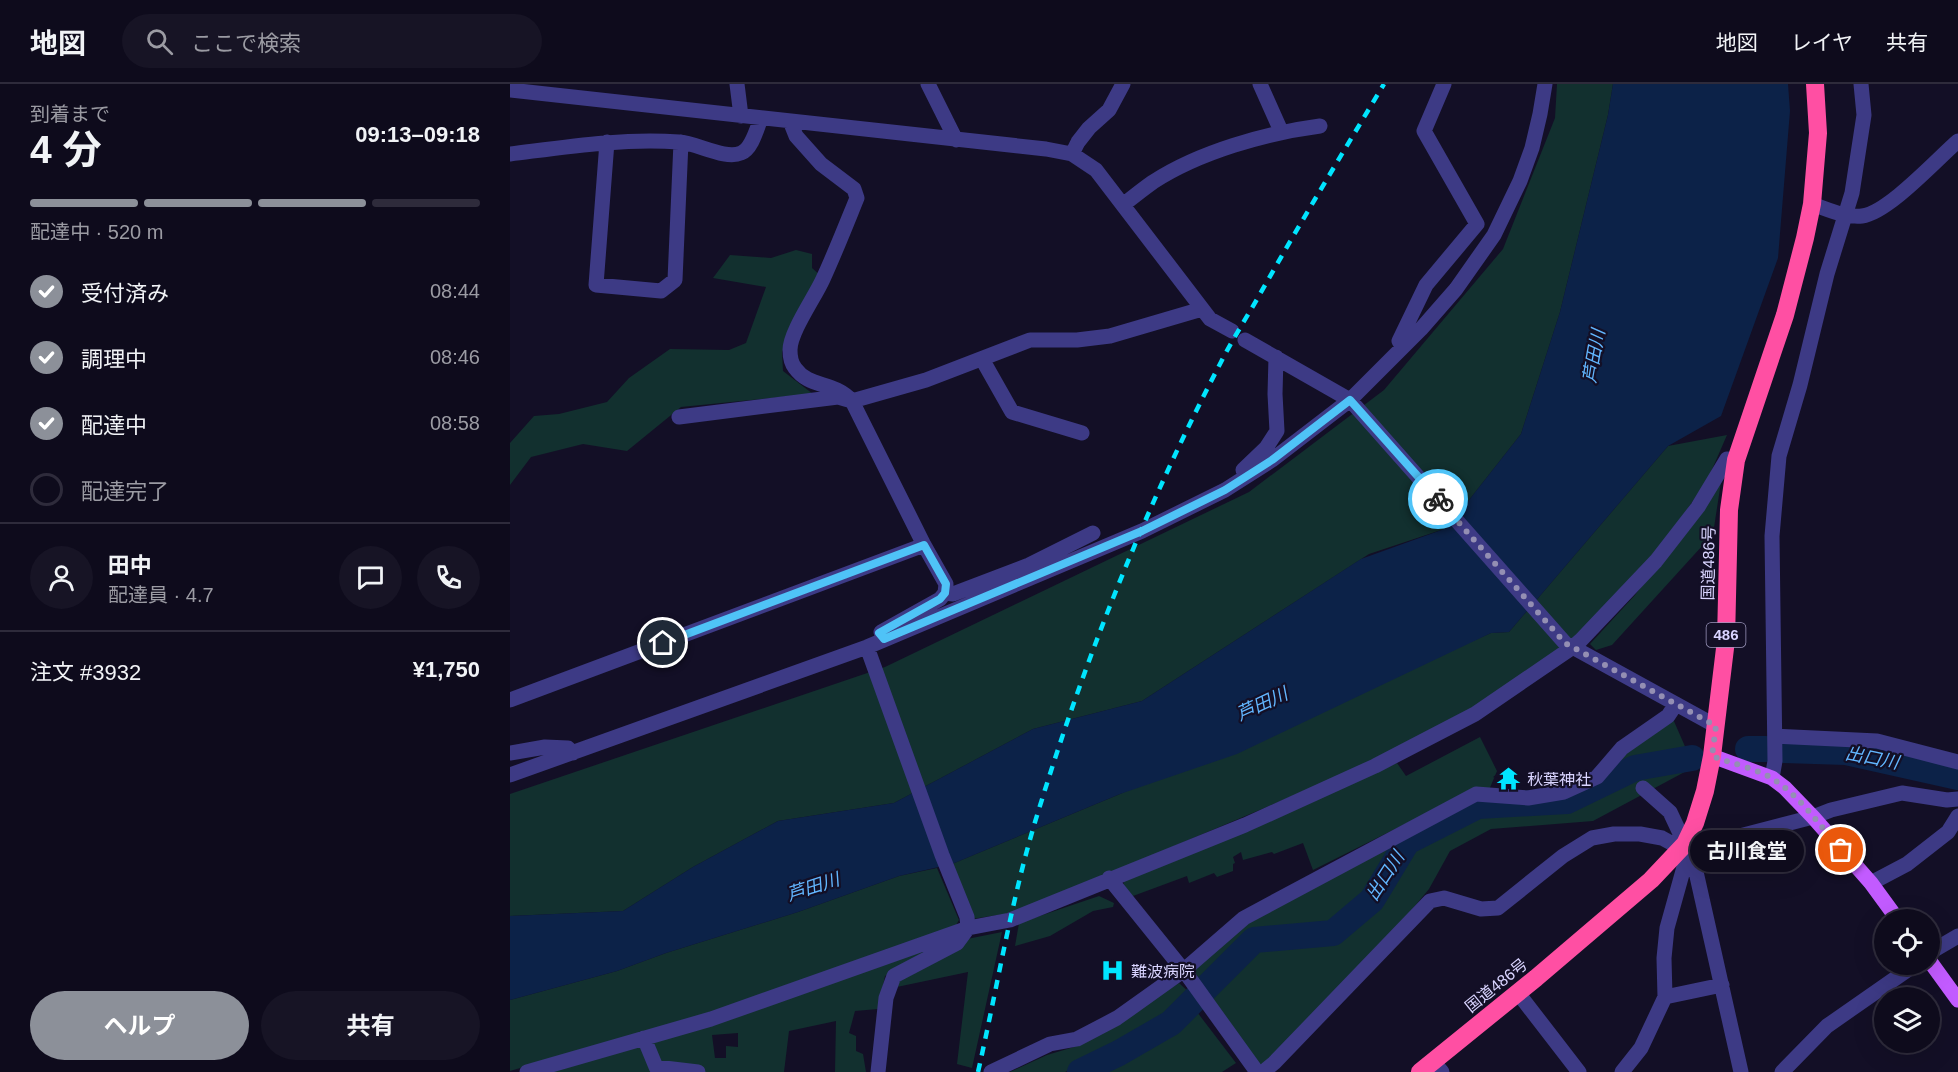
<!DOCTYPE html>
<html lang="ja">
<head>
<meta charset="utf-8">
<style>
  :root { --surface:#0e0b1c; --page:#171425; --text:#f1f3f6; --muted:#9b9ba3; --line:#2e2b3b; --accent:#8c9099 }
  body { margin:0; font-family:Helvetica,"Noto Sans JP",sans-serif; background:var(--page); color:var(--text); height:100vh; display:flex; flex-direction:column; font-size:22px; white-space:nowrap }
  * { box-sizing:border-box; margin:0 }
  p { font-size:20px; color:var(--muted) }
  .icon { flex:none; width:33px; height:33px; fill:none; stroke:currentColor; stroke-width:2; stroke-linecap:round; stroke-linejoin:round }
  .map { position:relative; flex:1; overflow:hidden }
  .sheet { display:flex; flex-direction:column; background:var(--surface); width:510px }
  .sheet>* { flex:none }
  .buttons { position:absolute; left:1364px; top:825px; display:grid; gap:12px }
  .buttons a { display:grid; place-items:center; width:66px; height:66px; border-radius:50%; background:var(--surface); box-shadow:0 6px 24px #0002,0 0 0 2px var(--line); font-size:30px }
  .pin { position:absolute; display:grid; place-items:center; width:51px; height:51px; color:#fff; margin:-26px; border:3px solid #fff; border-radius:50%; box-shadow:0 2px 6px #0007 }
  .courier { position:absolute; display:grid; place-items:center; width:60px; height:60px; margin:-30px; border:4px solid #4fc3f7; border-radius:50%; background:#fff; color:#222; box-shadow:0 2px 8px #0007 }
  .bubble { position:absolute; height:42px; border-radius:21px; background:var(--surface); box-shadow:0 6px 24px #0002,0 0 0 2px var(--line); font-size:20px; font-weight:700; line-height:42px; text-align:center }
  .overview em { font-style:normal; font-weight:700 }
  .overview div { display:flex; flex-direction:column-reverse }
  .overview { display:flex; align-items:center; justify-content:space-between; height:102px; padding:0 30px }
  h1 { font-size:39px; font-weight:700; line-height:45px }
  .bar { display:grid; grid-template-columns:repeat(4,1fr); gap:9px 6px; align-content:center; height:72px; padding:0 30px }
  .bar i { height:8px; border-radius:4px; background:var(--line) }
  .bar .current { background:var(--accent) }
  .bar p { grid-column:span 4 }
  .line { display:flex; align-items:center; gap:15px; padding:0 30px; border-top:2px solid var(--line) }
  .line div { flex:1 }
  .round { display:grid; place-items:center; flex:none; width:63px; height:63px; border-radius:32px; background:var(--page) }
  ol { padding:0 30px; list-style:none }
  li { display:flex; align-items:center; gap:18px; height:66px }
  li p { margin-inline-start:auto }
  li .icon { padding:6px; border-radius:50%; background:var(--accent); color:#fff; stroke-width:4 }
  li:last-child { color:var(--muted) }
  li i { width:33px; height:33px; border:3px solid var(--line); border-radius:50% }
  .cta { display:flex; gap:12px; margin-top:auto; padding:12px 30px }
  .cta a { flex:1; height:69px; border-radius:36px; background:var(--accent); color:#fff; font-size:24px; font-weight:700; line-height:69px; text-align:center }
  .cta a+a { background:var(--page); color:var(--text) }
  header { display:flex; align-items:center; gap:36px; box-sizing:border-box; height:84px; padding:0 30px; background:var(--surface); border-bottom:2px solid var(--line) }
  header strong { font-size:28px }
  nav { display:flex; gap:33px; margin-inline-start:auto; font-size:21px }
  .search { width:420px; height:54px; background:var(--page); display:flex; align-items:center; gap:15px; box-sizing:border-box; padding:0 21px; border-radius:33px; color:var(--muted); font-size:22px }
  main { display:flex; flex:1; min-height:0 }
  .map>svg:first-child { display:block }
</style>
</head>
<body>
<header>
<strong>地図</strong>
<div class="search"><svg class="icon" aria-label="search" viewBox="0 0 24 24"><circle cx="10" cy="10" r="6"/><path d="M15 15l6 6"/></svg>ここで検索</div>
<nav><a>地図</a><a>レイヤ</a><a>共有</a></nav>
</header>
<main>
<section class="sheet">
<div class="overview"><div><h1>4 分</h1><p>到着まで</p></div><em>09:13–09:18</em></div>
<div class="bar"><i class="current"></i><i class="current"></i><i class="current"></i><i></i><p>配達中 · 520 m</p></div>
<ol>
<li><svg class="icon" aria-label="check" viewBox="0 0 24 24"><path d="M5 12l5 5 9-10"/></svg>受付済み<p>08:44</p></li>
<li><svg class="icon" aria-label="check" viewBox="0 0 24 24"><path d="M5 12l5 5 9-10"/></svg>調理中<p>08:46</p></li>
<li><svg class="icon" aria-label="check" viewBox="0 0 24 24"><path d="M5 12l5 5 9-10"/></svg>配達中<p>08:58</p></li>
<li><i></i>配達完了</li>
</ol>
<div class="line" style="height:108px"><a class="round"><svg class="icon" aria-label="person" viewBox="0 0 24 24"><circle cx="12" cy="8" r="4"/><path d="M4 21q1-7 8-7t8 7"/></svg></a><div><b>田中</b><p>配達員 · 4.7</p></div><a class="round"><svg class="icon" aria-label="chat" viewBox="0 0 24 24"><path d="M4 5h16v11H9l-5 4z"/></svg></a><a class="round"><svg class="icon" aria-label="phone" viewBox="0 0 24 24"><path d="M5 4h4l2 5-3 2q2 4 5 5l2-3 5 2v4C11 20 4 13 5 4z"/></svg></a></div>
<div class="line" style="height:78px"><div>注文 #3932</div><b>¥1,750</b></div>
<div class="cta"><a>ヘルプ</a><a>共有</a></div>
</section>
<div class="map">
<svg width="1448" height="988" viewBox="0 0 1448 988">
  <rect width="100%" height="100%" fill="#130f26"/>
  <path fill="#12302f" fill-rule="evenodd" d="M1047 0H1103L1098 31 1050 228 1011 350 937 444 859 470 632 617 523 645 384 719 268 737 183 783 113 827 0 832V710L375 583 739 408 874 306 993 165 1045 34Z
    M286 166 302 170V184L312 193 286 231 272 268 273 287 303 310 171 323 117 367 73 360 21 373 0 401V359L24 332 49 330 97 318 119 294 160 265 219 266 236 259 256 203 203 194 220 171 261 174Z
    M1217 351 1197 397 1147 468 1075 544 1045 570 966 622 844 686 643 771 507 828 462 835 442 780 610 710 981 549 999 548 1158 362Z
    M1211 398 1203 450 1102 561 1086 566 1080 560 1125 511Z
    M1163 635 1184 683 1083 737 981 745 940 767 919 805 874 859 756 978 749 981 683 886 733 841 966 715 1052 714Z
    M970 653 987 687 979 706 965 705 803 786 793 759 764 770 762 768 733 776 731 768 723 773 725 779 723 780V787L707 793 704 789 679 799 677 792 623 812 613 805 614 796 798 719 887 679 896 692Z
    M427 784 449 836 445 843 236 918 0 987V916L107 887 156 869 288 828 389 792Z
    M589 812 604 819 603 823 583 827 540 852 505 862 509 839Z
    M492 848 462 984 447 980 458 888 382 904 389 894 457 855Z
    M434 860 375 892 368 925 345 927 339 949 346 952V967L353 970 356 988H325L326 937 279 947 274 988H36ZM228 949V963L216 962V974H205L202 951Z
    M669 899 681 910 654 937 592 971 555 988H500L537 971 564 963Z
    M684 924 726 979 712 988H586L617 973Z"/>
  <path fill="#0c2248" d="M1103 0H1278L1280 27 1268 174 1211 332 1158 362 999 548 981 549 727 670 610 710 442 780 389 792 288 828 156 869 107 887 0 916V832L113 827 183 783 268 737 384 719 523 645 632 617 851 475 937 444 1011 350 1050 228 1098 31Z"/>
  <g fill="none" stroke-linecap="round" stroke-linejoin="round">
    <path stroke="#0c2248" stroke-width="26" d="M1238 665H1256
      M1274 666 1336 668 1448 693
      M570 988 609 969 661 939 744 856 823 849 862 816 897 758 968 722 1057 717 1125 684 1182 674"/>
    <path stroke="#3d3a85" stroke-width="15" d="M227 0 231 32
      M418 0 446 56
      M750 0 771 47
      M0 6 536 65 562 70 586 86 700 235 722 247
      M280 37 286 52 311 80 344 105 347 114C336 141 325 169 313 195 305 213 280 248 280 266 280 271 281 279 285 284 300 305 322 296 342 317L414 461 436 500 435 509 430 515 371 548
      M97 58 86 201 151 207 165 196 171 58
      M0 70C56 63 112 54 169 58 187 59 215 76 231 69 242 65 247 44 251 34
      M562 70 568 58 579 44 599 26 613 0
      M1302 120C1317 125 1336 134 1352 132 1378 129 1427 75 1448 57
      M613 121C623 113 633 105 643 98 689 68 756 49 810 42
      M735 256 840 316 1055 559 1206 642
      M893 263 889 257 916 201 967 140 914 47 934 0
      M472 275 502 328 572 349
      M169 333 328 313 342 317 416 296 520 256H567L600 252 692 225
      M733 386 756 364 767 347 765 310 766 273
      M435 509 443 510 519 481 583 449
      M357 563 432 771 457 833 458 844 447 859 384 892 376 914 368 988
      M0 616 414 461
      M1265 652 1367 657 1448 678
      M0 669 35 663 58 664 63 669
      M0 691 357 563 632 447 715 406 762 376 840 316 911 245 946 205 984 151 1010 97 1022 64 1030 30 1035 0
      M1262 694 1265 677 1262 452 1269 372 1290 301 1317 190 1342 109 1354 31 1351 0
      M1133 704 1160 728 1175 760 1182 770 1231 988
      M599 794 678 892 747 988
      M1361 799 1397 780 1438 748 1448 732
      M1419 869 1448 852
      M1008 909 1069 988
      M1155 913 1212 901
      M134 954 146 983 188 988
      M923 977 932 988
      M17 988 201 935 458 844 500 836 735 741 865 682 965 630 1063 563 1071 556 1146 477 1188 423 1217 375 1226 376
      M481 988 540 960 567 955 607 934 673 887 734 834 966 710 1018 714 1054 708 1087 693 1112 664 1158 632 1166 620
      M753 988 764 979 920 817 934 814 971 825 988 824 1053 772 1082 754 1104 750H1130L1152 754 1163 760 1195 761 1303 733 1321 726 1392 709 1437 716 1448 715
      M1112 988 1131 964 1155 913 1154 874 1157 844 1174 783 1175 763
      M1272 988 1317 942 1406 880"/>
    <path stroke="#c25bff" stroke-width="15" d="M1202 672 1262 694 1275 704 1303 733 1361 799 1388 836
      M1419 876 1448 916"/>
    <path stroke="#ff4fa3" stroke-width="18" d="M910 988 1026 894 1141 796 1175 760 1185 739 1195 707 1202 672 1216 556 1219 426 1226 376 1275 231 1295 154 1302 120 1308 49 1305 0"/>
    <path stroke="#00e5ff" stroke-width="4.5" stroke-dasharray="9 8" stroke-linecap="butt" d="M468 988C488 900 502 811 529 725 576 572 636 422 710 280 722 256 737 233 750 210 790 139 832 70 874 0"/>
  </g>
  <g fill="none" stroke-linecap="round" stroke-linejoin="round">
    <path stroke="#948fb3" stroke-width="6" stroke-dasharray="0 10.8" d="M928 415 1055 559 1206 642 1202 672C1220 679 1248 685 1263 695 1291 713 1310 742 1331 766"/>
    <path stroke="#4fc3f7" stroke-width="8" d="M153 559 414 461 436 500 435 509 430 515 369 549 374 555 632 447 715 406 762 376 840 316 928 415"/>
  </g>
  <defs>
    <symbol id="temple-bare" viewBox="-9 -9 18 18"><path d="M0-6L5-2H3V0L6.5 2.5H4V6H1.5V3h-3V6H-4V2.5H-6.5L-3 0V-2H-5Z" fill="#00e5ff" stroke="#130f26" stroke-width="2.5" paint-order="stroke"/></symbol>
    <symbol id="hospital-bare" viewBox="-9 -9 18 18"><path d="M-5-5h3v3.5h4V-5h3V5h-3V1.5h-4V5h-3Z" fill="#00e5ff" stroke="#130f26" stroke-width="2.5" paint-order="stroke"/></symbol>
  </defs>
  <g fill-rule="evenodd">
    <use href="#temple-bare" x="982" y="678" width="33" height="33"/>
    <use href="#hospital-bare" x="586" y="870" width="33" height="33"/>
  </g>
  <g text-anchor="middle" stroke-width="4.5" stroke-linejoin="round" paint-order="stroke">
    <rect fill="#130f26" stroke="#9e99be" stroke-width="1.5" x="1196.5" y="539" width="39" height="24" rx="4.5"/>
    <g font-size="15" font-weight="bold" fill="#d9d4ff">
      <text x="1216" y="556">486</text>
    </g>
    <g font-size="16" fill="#d9d4ff" stroke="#130f26">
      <text transform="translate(1198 479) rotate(-89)" y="6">国道486号</text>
      <text transform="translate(986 901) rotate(-39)" y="6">国道486号</text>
    </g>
    <g font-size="16" fill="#d9d4ff" stroke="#130f26" text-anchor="start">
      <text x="1017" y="701">秋葉神社</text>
      <text x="621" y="893">難波病院</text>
    </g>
    <g font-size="18" font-style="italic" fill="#62b6ff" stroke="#130f26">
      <text transform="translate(1084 272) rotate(-80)" y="6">芦田川</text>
      <text transform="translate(752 620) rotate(-25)" y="6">芦田川</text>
      <text transform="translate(1362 674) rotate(11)" y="6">出口川</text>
      <text transform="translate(875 792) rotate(-57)" y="6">出口川</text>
      <text transform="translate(303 803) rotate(-18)" y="6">芦田川</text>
    </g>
  </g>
</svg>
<div class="buttons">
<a><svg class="icon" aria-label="locate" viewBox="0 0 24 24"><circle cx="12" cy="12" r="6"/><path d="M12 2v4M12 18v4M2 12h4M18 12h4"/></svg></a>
<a><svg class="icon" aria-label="layers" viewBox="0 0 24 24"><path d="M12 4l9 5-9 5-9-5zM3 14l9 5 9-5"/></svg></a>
</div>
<div class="pin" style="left:1331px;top:766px;background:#ea580c"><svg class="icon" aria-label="bag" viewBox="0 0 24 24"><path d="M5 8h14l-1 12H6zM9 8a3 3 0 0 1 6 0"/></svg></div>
<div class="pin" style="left:153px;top:559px;background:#1f2937"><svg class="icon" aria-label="home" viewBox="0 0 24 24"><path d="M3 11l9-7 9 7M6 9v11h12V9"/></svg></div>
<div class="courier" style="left:928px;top:415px"><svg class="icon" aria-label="bike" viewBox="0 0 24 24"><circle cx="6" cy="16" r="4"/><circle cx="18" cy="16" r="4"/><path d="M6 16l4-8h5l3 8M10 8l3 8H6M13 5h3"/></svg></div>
<div class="bubble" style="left:1180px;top:746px;width:114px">古川食堂</div>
</div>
</main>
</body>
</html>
